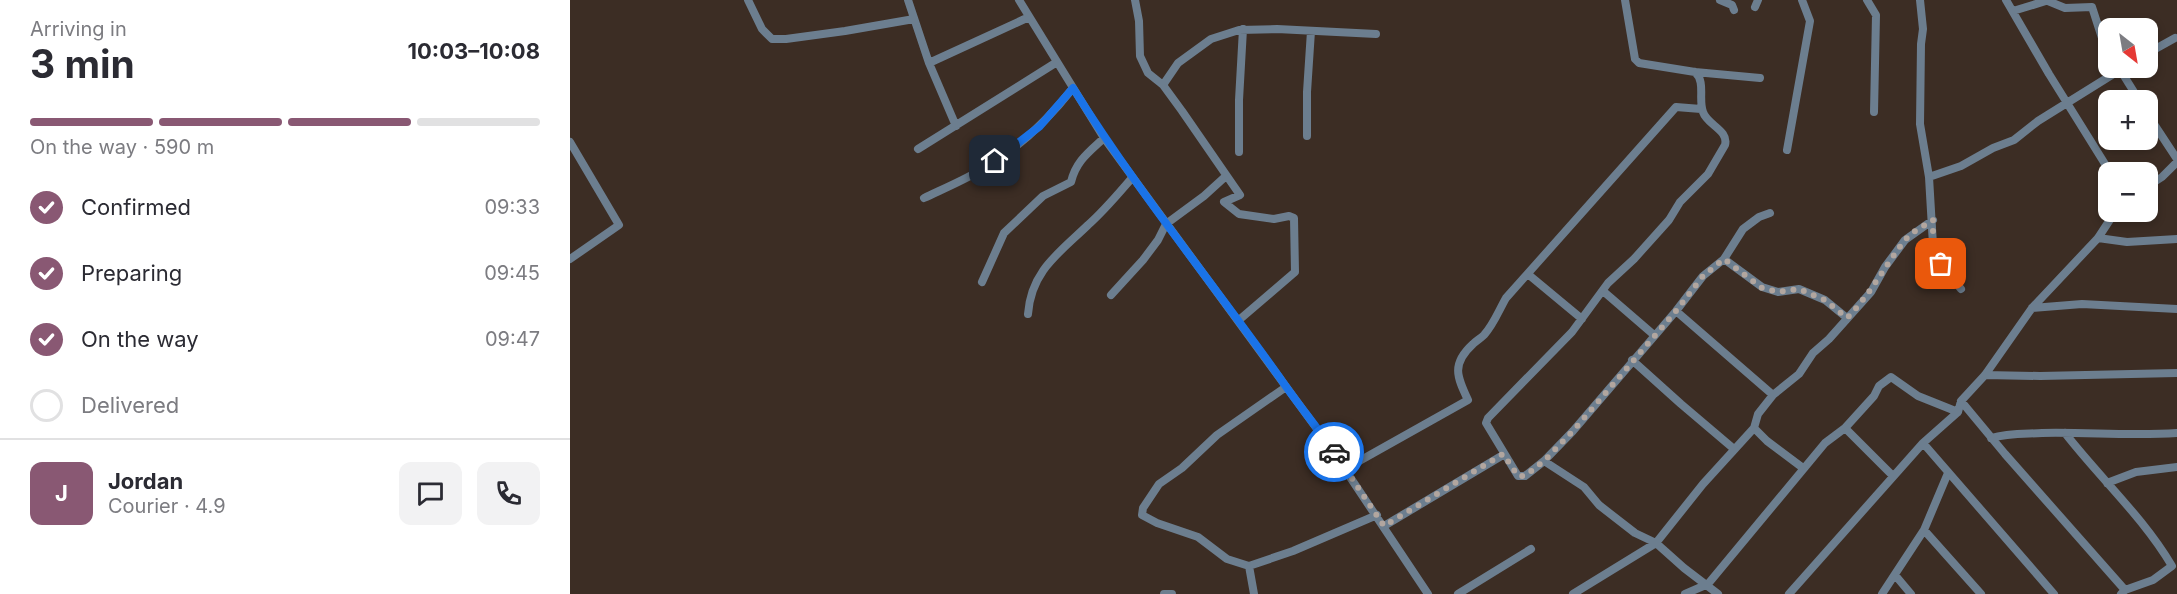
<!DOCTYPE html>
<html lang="en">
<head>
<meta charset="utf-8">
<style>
  :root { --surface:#fff; --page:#f2f2f3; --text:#2b2b33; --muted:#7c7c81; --line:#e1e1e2; --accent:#895873 }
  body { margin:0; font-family:Inter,sans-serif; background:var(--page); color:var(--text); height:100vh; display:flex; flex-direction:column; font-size:22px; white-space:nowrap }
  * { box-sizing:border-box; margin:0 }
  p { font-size:20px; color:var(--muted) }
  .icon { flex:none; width:33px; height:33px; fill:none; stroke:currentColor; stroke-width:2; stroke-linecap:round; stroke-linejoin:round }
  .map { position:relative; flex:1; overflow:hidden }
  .drawer { display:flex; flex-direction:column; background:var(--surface); width:570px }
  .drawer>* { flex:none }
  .needle { width:39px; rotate:149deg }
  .fabs { position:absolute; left:1528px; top:18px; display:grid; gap:12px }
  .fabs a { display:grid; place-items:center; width:60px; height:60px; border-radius:12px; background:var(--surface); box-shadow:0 3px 9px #0003; font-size:30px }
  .pin { position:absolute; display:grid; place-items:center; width:51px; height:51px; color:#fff; margin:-26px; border-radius:12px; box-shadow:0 3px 9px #0006 }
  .courier { position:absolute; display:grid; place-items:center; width:60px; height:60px; margin:-30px; border:4px solid #1a73e8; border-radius:50%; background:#fff; color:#222; box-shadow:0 2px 8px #0007 }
  .summary em { font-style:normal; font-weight:700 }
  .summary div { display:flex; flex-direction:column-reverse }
  .summary { display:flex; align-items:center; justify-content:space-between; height:102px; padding:0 30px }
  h1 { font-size:39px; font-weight:700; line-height:45px }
  .bar { display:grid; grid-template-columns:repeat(4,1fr); gap:9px 6px; align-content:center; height:72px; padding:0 30px }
  .bar i { height:8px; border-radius:4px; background:var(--line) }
  .bar .current { background:var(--accent) }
  .bar p { grid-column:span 4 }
  .line { display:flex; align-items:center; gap:15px; padding:0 30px; border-top:2px solid var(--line) }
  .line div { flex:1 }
  .round { display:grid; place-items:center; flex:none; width:63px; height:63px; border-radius:12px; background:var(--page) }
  ol { padding:0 30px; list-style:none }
  li { display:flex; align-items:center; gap:18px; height:66px }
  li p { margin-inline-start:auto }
  li .icon { padding:6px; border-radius:50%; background:var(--accent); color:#fff; stroke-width:4 }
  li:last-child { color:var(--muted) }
  li i { width:33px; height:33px; border:3px solid var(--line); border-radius:50% }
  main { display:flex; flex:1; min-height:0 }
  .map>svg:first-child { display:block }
</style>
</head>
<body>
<main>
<section class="drawer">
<div class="summary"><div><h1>3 min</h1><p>Arriving in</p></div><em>10:03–10:08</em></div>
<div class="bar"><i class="current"></i><i class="current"></i><i class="current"></i><i></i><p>On the way · 590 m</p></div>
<ol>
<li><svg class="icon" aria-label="check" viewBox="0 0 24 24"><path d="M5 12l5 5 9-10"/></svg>Confirmed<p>09:33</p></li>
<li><svg class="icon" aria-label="check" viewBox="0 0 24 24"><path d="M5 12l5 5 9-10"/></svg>Preparing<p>09:45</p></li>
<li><svg class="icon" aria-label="check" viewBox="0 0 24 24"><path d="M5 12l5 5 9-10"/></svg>On the way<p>09:47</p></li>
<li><i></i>Delivered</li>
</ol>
<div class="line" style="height:108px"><b class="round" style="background:var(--accent);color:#fff">J</b><div><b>Jordan</b><p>Courier · 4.9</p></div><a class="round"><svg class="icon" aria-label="chat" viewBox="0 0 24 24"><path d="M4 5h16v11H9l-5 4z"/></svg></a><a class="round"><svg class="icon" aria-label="phone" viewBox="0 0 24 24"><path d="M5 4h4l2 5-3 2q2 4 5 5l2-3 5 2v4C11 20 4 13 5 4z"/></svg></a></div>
</section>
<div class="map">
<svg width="1607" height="594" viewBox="0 0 1607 594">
  <rect width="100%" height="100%" fill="#3c2d24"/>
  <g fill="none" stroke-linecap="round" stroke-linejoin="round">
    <path stroke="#6c7e8f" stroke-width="8" d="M178 0 192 29 202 39H216L275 31 344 19
      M338 0 359 63 386 126
      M449 0 534 138 758 444 858 594
      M565 0 569 21 570 56 578 73 593 85 612 111 670 195 654 202 669 214 704 219 719 216 724 218 725 272 669 320
      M1055 0 1065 59 1069 63 1125 72 1190 78
      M1150 0 1162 5 1164 10
      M1297 0 1306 15 1304 112
      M1350 0 1353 29 1351 44 1350 124 1359 177 1363 245 1371 264 1391 289
      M1436 0 1479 74 1540 172
      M1478 1 1495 8 1522 7 1532 38 1539 48
      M1185 7 1188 0
      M1443 11 1479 0
      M1578 53 1605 38
      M359 63 459 17
      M1549 68 1569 100
      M1125 72C1136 82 1128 99 1133 112 1137 125 1159 130 1155 145L1138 174 1110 202 1099 220 1064 259 1038 283 1002 332 918 418 916 423 948 476H955L974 461 1003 431 1106 311 1133 276 1154 259 1173 229 1189 217 1200 213
      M593 85 608 63 641 39 669 30 707 29 806 34
      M1578 115 1607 159
      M737 136V92L741 31
      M0 142 49 225 0 259
      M348 149 487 62
      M1217 150 1240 21 1232 0
      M669 152V100L673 29
      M1359 177 1391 166 1423 148 1444 140 1468 121 1553 68
      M1578 186 1592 177 1607 162
      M354 198C373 189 392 181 409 171 446 151 477 121 503 88
      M1528 238 1557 242 1607 239
      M1154 259 1192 287 1208 292 1229 289 1255 300 1277 318
      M959 275 1012 319
      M412 282 434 233 473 196 501 182C506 161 519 152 534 138
      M1033 291 1084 335
      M541 295 573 260 588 240 596 224 634 196 656 176
      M1462 308 1512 304 1607 309
      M1106 311 1203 395
      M458 314C461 271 489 253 518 225 534 211 548 194 562 178
      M1062 360 1111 404 1164 449
      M1415 375 1470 376 1607 373
      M716 387 647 435 612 468 589 484 573 508 572 515 587 523 628 537 657 559 679 566 723 551 807 515
      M1391 401 1435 454 1555 590
      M1184 428 1197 441 1233 468
      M1275 428 1323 476
      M1495 433C1530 478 1573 517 1602 566L1583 580 1555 590 1551 594
      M1421 438C1438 433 1455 434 1472 433 1517 432 1562 436 1607 433
      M1353 443 1484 594
      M974 461 1014 487 1029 505 1065 533 1086 543 1114 568 1148 594
      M775 469 898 400C887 377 881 364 903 344 906 341 911 338 914 335 924 324 929 310 936 298L1106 107 1131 109
      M1537 483 1566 472 1607 467
      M814 526 933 455
      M1354 530 1411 594
      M679 566 684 594
      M1325 575 1341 594
      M594 594H602
      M888 594 961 549
      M1003 594 1086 543 1133 484 1184 428 1188 414 1203 395 1229 374 1243 353 1259 339 1301 292 1315 267 1335 240 1363 220
      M1115 594 1138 584 1255 443 1275 428 1304 396 1309 386 1321 377 1348 396 1388 412
      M1219 594 1353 443 1388 412 1391 401 1415 375 1462 308 1528 238 1545 212
      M1312 594 1354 530 1378 473"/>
  </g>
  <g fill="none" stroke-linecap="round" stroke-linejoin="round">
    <path stroke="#b2a69f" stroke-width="6" stroke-dasharray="0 10.8" d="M764 452 814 526 933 454 948 476H955L974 461 1003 431 1106 311 1133 276 1154 259 1192 288 1208 292 1229 289 1255 300 1277 318C1301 294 1315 265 1336 239 1343 231 1354 226 1363 220V245L1371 264"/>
    <path stroke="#1a73e8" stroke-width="8" d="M425 161 470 126 503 88C566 189 641 281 710 378 727 403 747 427 764 452"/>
  </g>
</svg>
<div class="fabs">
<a><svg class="needle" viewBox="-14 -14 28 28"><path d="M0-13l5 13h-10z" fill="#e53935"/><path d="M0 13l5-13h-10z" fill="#7c7c81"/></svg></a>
<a>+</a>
<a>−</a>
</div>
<div class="pin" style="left:1371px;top:264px;background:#ea580c"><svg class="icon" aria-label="bag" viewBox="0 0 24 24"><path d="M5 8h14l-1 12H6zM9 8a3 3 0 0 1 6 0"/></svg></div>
<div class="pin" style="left:425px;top:161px;background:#1f2937"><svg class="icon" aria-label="home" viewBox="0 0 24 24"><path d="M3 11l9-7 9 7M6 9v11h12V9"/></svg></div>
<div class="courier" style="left:764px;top:452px"><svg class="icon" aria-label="car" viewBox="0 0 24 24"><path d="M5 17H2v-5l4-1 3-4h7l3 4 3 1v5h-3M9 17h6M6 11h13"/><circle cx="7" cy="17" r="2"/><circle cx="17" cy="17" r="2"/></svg></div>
</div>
</main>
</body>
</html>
